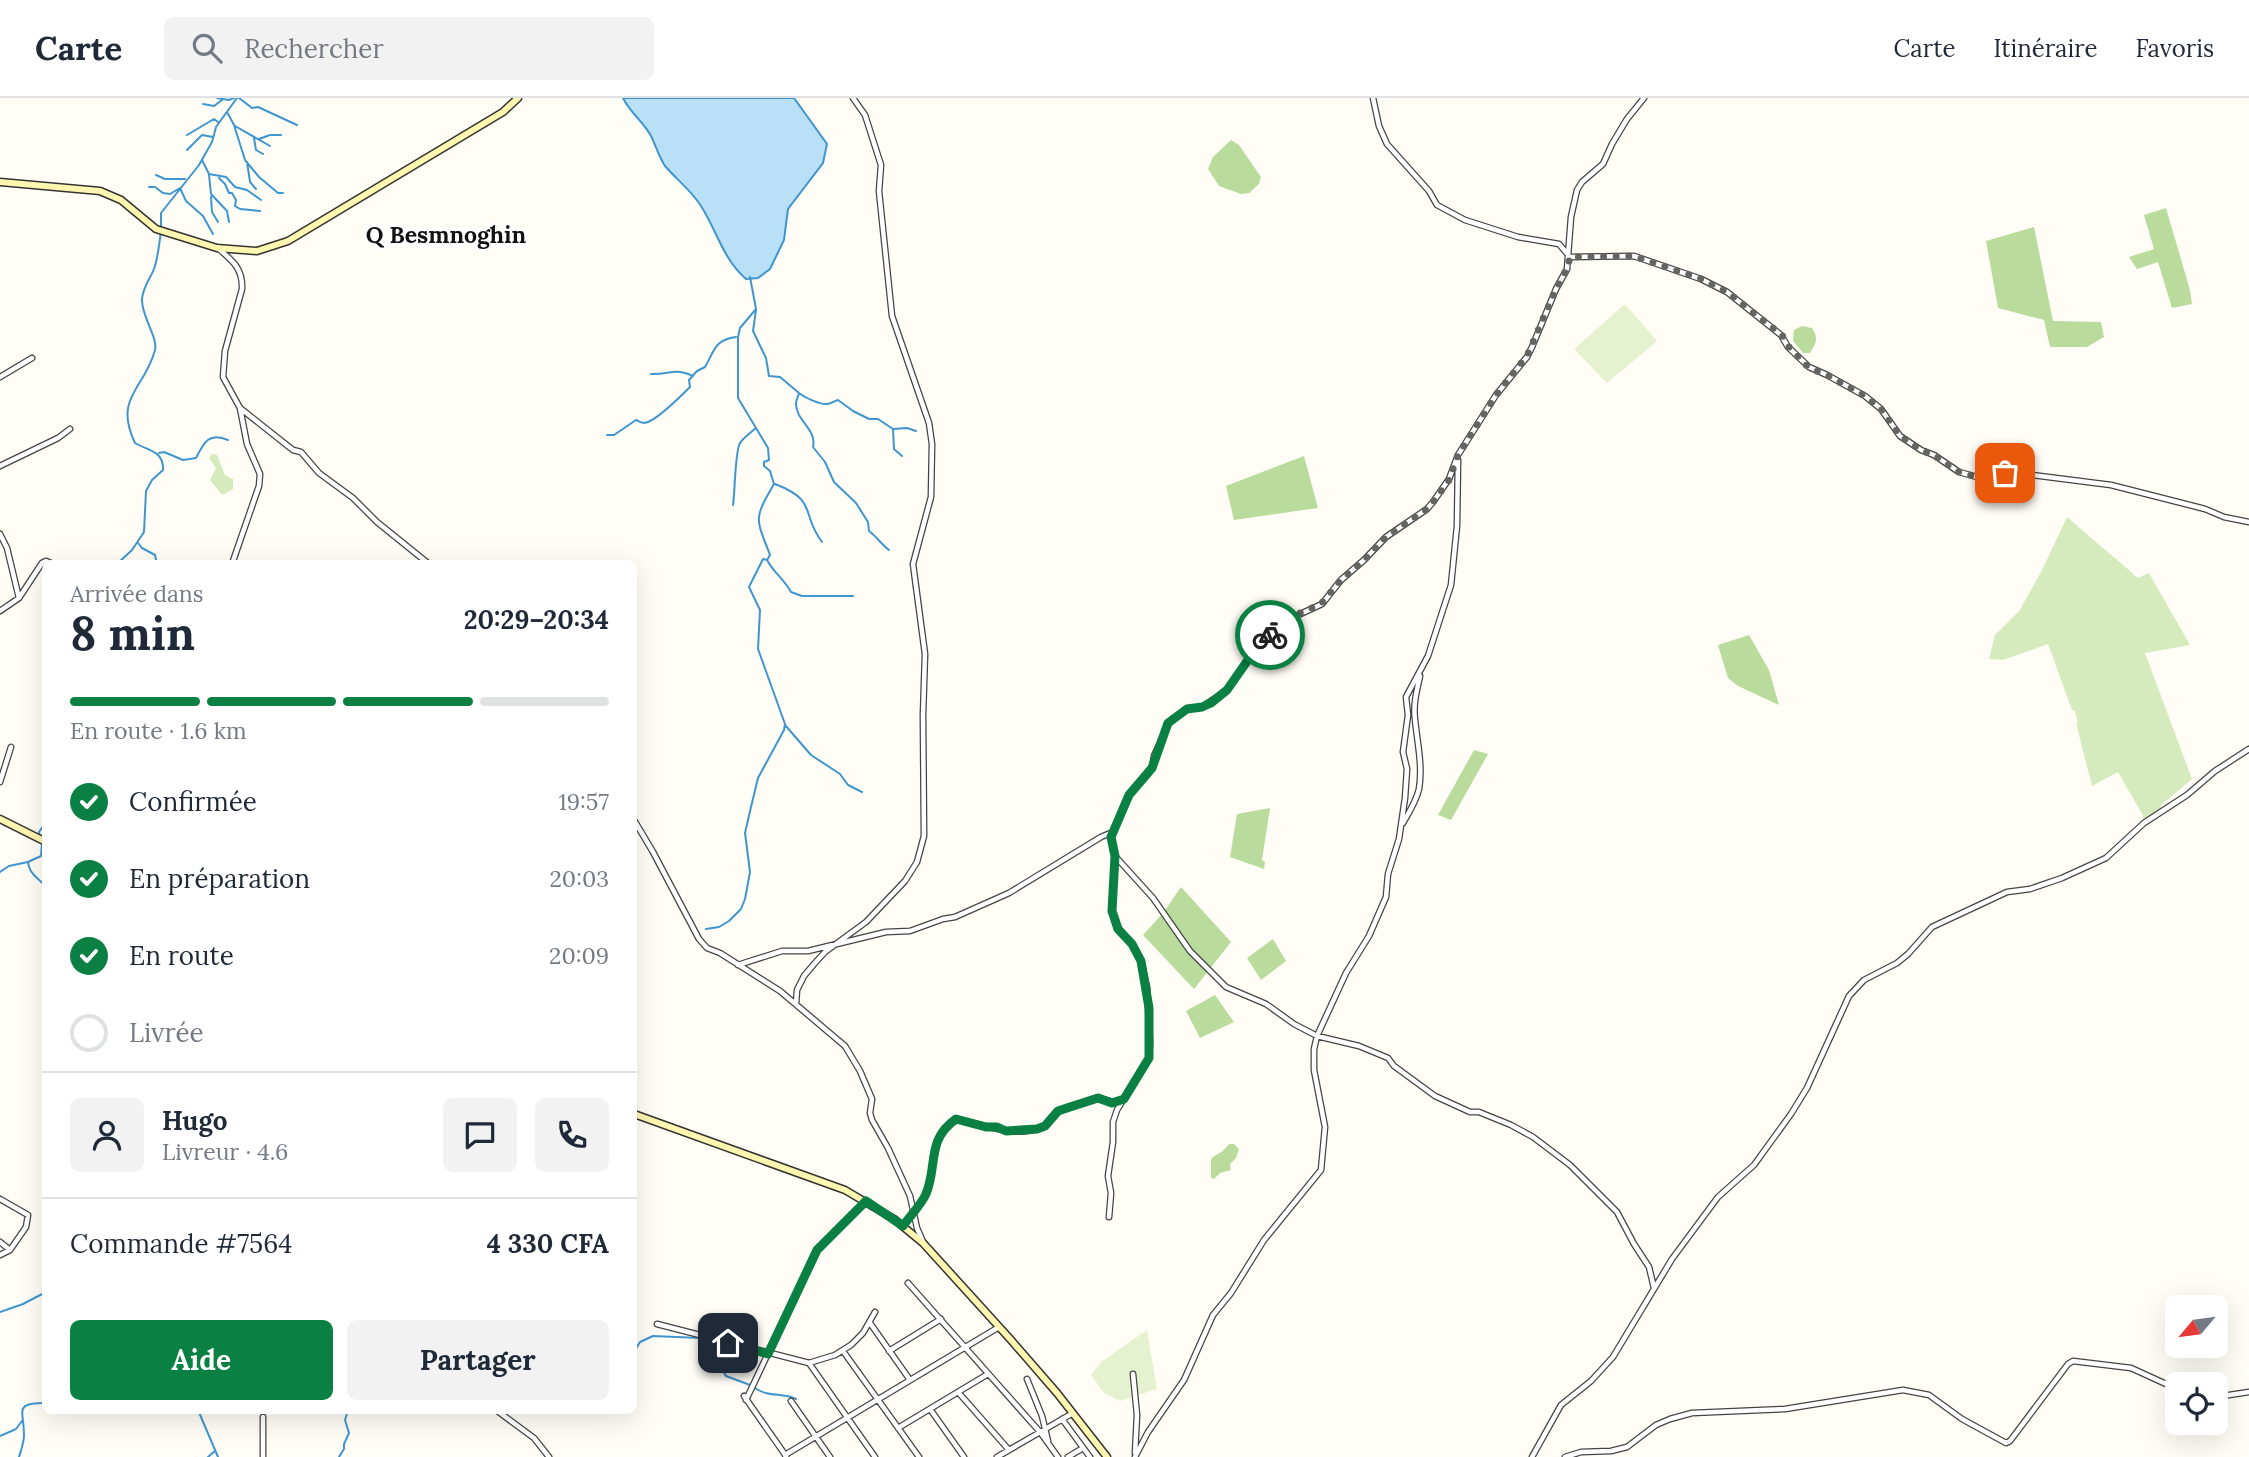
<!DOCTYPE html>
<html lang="fr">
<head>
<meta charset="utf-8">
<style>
  :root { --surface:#fff; --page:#f2f2f3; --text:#1f2937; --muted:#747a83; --line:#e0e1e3; --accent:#0b8043 }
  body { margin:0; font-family:Lora,serif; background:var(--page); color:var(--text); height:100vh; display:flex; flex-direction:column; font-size:26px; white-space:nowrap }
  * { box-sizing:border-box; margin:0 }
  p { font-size:23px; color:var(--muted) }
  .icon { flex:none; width:38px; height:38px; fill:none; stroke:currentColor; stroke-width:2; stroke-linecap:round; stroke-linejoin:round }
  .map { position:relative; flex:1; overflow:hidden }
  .drawer { position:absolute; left:42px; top:462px; width:595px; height:854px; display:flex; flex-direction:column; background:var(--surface); border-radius:10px; box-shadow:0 7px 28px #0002 }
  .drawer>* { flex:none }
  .needle { width:46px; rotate:241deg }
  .tools { position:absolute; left:2165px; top:1197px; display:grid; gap:14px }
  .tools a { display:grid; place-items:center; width:63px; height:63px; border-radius:10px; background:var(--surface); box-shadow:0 7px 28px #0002; font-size:35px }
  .pin { position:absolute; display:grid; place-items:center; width:60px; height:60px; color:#fff; margin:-30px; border-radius:14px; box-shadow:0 4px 10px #0006 }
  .courier { position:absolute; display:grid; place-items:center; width:70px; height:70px; margin:-35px; border:5px solid #0b8043; border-radius:50%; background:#fff; color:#222; box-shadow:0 2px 9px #0007 }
  .overview em { font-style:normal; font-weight:700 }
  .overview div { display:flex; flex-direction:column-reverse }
  .overview { display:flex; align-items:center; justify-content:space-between; height:119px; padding:0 28px }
  h1 { font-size:46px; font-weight:700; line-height:52px }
  .bar { display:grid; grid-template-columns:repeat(4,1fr); gap:10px 7px; align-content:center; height:84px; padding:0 28px }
  .bar i { height:9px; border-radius:5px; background:var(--line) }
  .bar .on { background:var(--accent) }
  .bar p { grid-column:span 4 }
  .line { display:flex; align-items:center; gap:18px; padding:0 28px; border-top:2px solid var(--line) }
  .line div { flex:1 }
  .round { display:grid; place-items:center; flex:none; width:74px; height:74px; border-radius:10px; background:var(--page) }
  ol { padding:0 28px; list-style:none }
  li { display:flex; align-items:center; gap:21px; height:77px }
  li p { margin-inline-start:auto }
  li .icon { padding:7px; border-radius:50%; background:var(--accent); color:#fff; stroke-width:4 }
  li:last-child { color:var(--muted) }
  li i { width:38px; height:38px; border:4px solid var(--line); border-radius:50% }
  .primary-button { display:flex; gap:14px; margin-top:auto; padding:14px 28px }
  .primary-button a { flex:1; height:80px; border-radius:10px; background:var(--accent); color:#fff; font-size:28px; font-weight:700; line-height:80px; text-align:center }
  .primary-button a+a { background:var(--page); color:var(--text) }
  header { display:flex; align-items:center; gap:42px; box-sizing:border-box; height:98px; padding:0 35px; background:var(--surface); border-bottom:2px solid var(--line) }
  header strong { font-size:33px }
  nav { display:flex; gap:38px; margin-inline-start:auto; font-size:24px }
  .search { width:490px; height:63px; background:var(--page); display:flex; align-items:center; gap:18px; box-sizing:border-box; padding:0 24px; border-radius:10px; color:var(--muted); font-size:26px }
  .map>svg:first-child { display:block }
</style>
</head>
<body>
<header>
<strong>Carte</strong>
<div class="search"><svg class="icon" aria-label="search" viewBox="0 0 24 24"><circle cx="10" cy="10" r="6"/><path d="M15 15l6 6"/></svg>Rechercher</div>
<nav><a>Carte</a><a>Itinéraire</a><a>Favoris</a></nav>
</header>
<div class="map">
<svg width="2249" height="1359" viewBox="0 0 2249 1359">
  <rect width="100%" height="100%" fill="#fffdf5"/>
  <path fill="#d5ebbd" d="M212 356 217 357 225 377 233 381V391L222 397 210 382 216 370 209 360Z
    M2067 419 2138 480 2149 475 2190 547 2145 555 2192 681 2161 707 2162 711 2145 721 2118 674 2092 688 2076 625 2078 624 2075 613 2072 612 2048 546 2003 562 1989 561 1995 537 2020 512 2042 472Z"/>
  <path fill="#b9dc9c" d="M1231 42 1239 47 1261 79 1259 86 1249 95 1241 96 1219 88 1208 71 1213 59Z
    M2166 110 2190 192 2192 206 2172 210 2158 164 2137 171 2129 159 2154 151 2144 117Z
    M2034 129 2053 223 2101 224 2104 239 2087 249H2050L2044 222 1998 210 1986 143Z
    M1802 228 1812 230C1819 241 1816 245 1810 255H1803L1793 243 1794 232Z
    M1304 358 1318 410 1234 422 1226 388Z
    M1749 537 1769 572 1779 607 1738 588 1728 580 1718 547Z
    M1474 652 1488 656 1451 722 1438 717Z
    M1270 710 1262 762 1265 764 1264 771 1230 759 1237 716Z
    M1181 789 1231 844 1194 891 1143 837 1163 815Z
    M1273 841 1286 863 1261 882 1247 860Z
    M1215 897 1234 924 1200 940 1186 913Z
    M1229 1046H1234L1239 1051 1236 1060 1230 1066 1231 1072 1220 1075 1214 1081 1211 1080V1061C1218 1054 1221 1057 1229 1046Z"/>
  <path fill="#e6f2cf" d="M1625 206 1657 243 1607 285 1574 251Z
    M1147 1232 1157 1291 1120 1303 1104 1295 1091 1277 1101 1264Z"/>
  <path fill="#b9e0f7" stroke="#3f96cf" stroke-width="2" d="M623 0H794L827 46 823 65 788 111 784 142 770 171 758 180 746 181C723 161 717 133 701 108 691 92 677 82 665 68 659 59 656 48 651 38 643 23 631 16 623 0Z"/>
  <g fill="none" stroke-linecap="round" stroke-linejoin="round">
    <path stroke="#3f96cf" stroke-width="2" d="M217 0 229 2 234 0
      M239 0 252 10 258 9 297 27
      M203 6 214 8 222 2
      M227 14 234 27 245 62 259 79 278 95H283
      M235 28 270 48
      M187 37 214 21 218 24
      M254 40 256 52 263 56
      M259 41 270 37H281
      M187 52 202 37 213 39
      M202 62 209 76 226 79 235 89 247 92 261 102
      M247 64 250 84 256 91
      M156 77 165 81H185
      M209 77 211 96 227 113 229 124
      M219 80 225 86 229 95H232L236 102 235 108 240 111 260 113
      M149 89H155L163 95 170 96 180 90 186 103 203 118 213 136
      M211 99 212 114 218 124
      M161 129V115L199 67 212 44 216 29 237 0
      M756 212 753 233 766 260 769 278 780 279 799 295C798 299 796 302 796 306 796 323 817 331 813 349L825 364 834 384 856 405 868 424 869 433C877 439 881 446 889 452
      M651 276C670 277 673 269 693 278
      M799 295C804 299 820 307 827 306 831 306 834 303 838 302L853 313 869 321H878L893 331 907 330 916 333
      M893 331 894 351 902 358
      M607 337H614L636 322C641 324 642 326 648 324 658 320 681 298 690 289L689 282 697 273 705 269C715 252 714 242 736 239
      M159 355 164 354 183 362 196 360C204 344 209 334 228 342
      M775 386C819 403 800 415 822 444
      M733 407C735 394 735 353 740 345 743 340 751 334 756 330
      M138 445 142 450 155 457 157 466
      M767 462C774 475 783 480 791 494L802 498H853
      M117 466 132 452 144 434 146 393 152 382 163 372C164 353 149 353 135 345 113 299 145 291 155 252 158 239 141 218 142 201 143 189 150 181 154 171 158 160 159 146 161 134
      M785 627 811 657 840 676 848 687 862 694
      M40 740 39 734 46 724
      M42 745 41 758 28 764C29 775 38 781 46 788
      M0 774 9 768 28 764
      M706 831 719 829 729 823 741 811 745 801 750 774 745 735 751 709 758 680 784 632 785 626 758 551 760 512 749 489 763 461 767 462 770 457C756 420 753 422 774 386L770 373 764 368V364L769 362 768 350 738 300V239L740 230 756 211 750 179
      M0 1214 23 1206 46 1194
      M634 1254 640 1244 653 1238 700 1240 709 1248 726 1278 750 1287
      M755 1290C770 1300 781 1294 796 1301
      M198 1312 218 1359
      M0 1338 16 1331 22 1323
      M19 1359C21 1352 24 1345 24 1337 24 1312 13 1305 46 1305
      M208 1359 215 1353
      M339 1359 344 1351V1346L349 1335 345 1322 348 1312"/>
    <defs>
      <path id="street" d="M1373 0 1379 28 1387 46 1429 93 1437 107 1465 122 1518 139 1559 146 1570 159 1634 158 1701 181 1727 194 1781 237 1788 249 1809 269 1827 277 1865 298 1881 311 1900 338 1921 352 1934 357 1959 374 1977 379 1994 380 2018 373 2032 377 2111 387 2205 411 2224 419 2249 424
        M219 151C233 163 243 171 242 191L225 253 223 279 240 310 293 352 301 354 319 375 353 400 377 424 429 466
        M0 279 32 260
        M0 368 58 340 70 331
        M0 436 7 450 19 500
        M232 466 259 388 260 376 247 346 240 310
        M0 513 19 500 42 465 46 463 53 466
        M0 684 11 649
        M634 722 653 754 699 841 707 850 720 855 780 893 845 948 860 973 872 1001 870 1015 872 1022 888 1050 910 1098 917 1130 923 1144
        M1403 725C1409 714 1416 704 1419 691 1423 667 1417 644 1415 621 1413 606 1417 592 1420 578
        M1115 758 1153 800 1190 853 1226 889 1266 906 1294 926 1317 938 1359 948 1388 960 1394 968 1435 998 1470 1014H1479L1511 1027 1533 1039 1570 1067 1617 1114 1634 1146 1649 1169 1654 1190
        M738 867 782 853H808L886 834 910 833 943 821 955 819 1009 795 1101 739 1113 734
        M796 906 797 892 804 878 814 866 825 854 866 824 905 783 917 764 924 738 923 617 925 556 913 466 931 399 932 346 929 325 892 218 879 93 881 67 865 17 853 0
        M0 1101 28 1117 26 1129 10 1152
        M1109 1119 1111 1095 1108 1078 1113 1044V1024L1117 1012 1149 960 1150 945 1147 889 1141 863 1132 846 1118 831 1112 813 1115 758 1111 739 1129 697 1152 670 1154 658 1169 625 1187 611 1202 609 1220 597 1227 592 1257 549 1283 524 1322 506 1341 482 1364 462 1386 439 1427 411 1433 404 1449 381 1458 357 1496 297 1527 259 1532 249 1556 191 1567 171 1571 119 1577 92 1582 84 1603 66 1612 46 1627 21 1644 0
        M903 1128C910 1118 921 1107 926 1096 938 1067 926 1042 956 1021 983 1026 1013 1040 1041 1030 1048 1027 1050 1020 1056 1015 1064 1009 1076 1007 1086 1004 1091 1002 1097 1000 1102 1001 1111 1003 1113 1006 1122 1002
        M0 1144 10 1152 0 1157
        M908 1185 1040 1334 1058 1359
        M870 1225 910 1282
        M657 1226 809 1265 835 1257 851 1247 863 1235 875 1214
        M843 1253 919 1359
        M889 1253 941 1221
        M809 1265 875 1359
        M1133 1276 1137 1317 1135 1355
        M1027 1281 1042 1318 1048 1343
        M958 1294 1009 1352
        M744 1298 786 1358
        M2216 1299 2249 1294
        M746 1302 817 1152 866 1103
        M791 1303 830 1359
        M930 1311 964 1359
        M496 1312 534 1340 549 1359
        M1062 1321 1090 1359
        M898 1330 988 1276
        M785 1357 999 1229
        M263 1359V1319
        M997 1359 1073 1315
        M1068 1359 1083 1350
        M1135 1359 1148 1334 1184 1282 1213 1217 1231 1195 1264 1142 1321 1072 1325 1029 1314 972V951L1317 938 1346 875 1369 838 1386 799 1388 776 1399 741 1405 700 1407 671 1403 654 1408 617 1406 599 1428 558 1451 487 1457 428 1458 362
        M1532 1359 1561 1307 1591 1283 1613 1259 1672 1161 1718 1099 1754 1067 1791 1016 1807 990 1849 898 1864 882 1897 865 1908 856 1932 829 2007 794 2030 791 2062 780 2106 760 2144 725 2187 697 2215 673 2249 651
        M1565 1359 1581 1354 1611 1353 1627 1349 1656 1327 1670 1321 1692 1315 1785 1311 1903 1292 1929 1297 1962 1321 2006 1345 2010 1343 2068 1266 2073 1263 2131 1270 2177 1291"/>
      <path id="secondary" d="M0 84 100 93 121 102 156 131 217 150 257 153 288 143 503 14 518 0
        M0 721 46 744
        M634 1016 845 1092 894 1121 923 1145 1011 1242 1057 1295 1107 1359"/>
    </defs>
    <use href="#street" stroke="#444" stroke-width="7"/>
    <use href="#secondary" stroke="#333" stroke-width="9"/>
    <use href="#street" stroke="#fff" stroke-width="4.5"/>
    <use href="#secondary" stroke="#fff6b0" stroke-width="6"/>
  </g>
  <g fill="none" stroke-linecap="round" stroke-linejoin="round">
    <path stroke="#646461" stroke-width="7" stroke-dasharray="0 12.6" d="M1270 537 1291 519 1321 506 1341 482 1364 462 1386 439 1427 411 1433 404 1449 382 1458 357 1496 297 1527 258 1556 191 1567 171 1570 159 1634 158 1701 181 1727 194 1782 237 1788 248 1809 270 1827 277 1865 298 1881 311 1900 338 1921 352 1934 357 1959 374 1977 379 1994 380 2005 375"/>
    <path stroke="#0b8043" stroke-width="9" d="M728 1245 768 1256 817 1152 866 1103 903 1128C910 1118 921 1107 926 1096 938 1067 926 1042 956 1021L986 1029H997L1006 1033 1037 1031 1045 1028 1058 1013 1070 1009 1098 1000 1112 1005 1124 1001 1149 960V910L1141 863 1132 846 1118 831 1112 813 1115 758 1111 739 1129 697 1152 670 1168 625 1187 611 1202 609 1211 605 1227 592 1257 549 1270 537"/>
  </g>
  <g text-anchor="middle" stroke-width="7" stroke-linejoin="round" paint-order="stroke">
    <g font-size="23" font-weight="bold" fill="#111" stroke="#fff">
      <text x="446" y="145">Q Besmnoghin</text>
    </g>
  </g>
</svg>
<div class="tools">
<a><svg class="needle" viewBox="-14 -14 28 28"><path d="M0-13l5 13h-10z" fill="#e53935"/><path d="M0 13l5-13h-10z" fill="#747a83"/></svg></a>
<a><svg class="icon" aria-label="locate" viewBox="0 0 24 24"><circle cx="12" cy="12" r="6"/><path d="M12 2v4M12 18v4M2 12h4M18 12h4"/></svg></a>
</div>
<div class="pin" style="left:2005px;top:375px;background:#ea580c"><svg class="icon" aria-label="bag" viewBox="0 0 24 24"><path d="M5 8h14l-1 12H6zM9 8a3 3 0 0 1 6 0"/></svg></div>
<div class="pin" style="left:728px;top:1245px;background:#1f2937"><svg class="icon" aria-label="home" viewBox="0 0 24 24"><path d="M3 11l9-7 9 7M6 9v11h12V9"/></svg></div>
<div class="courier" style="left:1270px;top:537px"><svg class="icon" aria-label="bike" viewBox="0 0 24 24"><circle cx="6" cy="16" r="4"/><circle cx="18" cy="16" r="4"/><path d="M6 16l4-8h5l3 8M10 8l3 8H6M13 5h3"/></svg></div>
<section class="drawer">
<div class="overview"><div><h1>8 min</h1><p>Arrivée dans</p></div><em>20:29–20:34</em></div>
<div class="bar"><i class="on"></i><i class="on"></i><i class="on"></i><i></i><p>En route · 1.6 km</p></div>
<ol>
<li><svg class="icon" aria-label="check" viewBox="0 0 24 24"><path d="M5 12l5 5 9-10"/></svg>Confirmée<p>19:57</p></li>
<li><svg class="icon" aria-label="check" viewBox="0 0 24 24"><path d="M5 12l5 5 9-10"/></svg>En préparation<p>20:03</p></li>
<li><svg class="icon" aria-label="check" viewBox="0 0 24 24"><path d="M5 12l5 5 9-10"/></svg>En route<p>20:09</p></li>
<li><i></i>Livrée</li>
</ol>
<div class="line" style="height:126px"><a class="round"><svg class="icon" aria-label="person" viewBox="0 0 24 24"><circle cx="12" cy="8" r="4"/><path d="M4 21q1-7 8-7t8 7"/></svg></a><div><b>Hugo</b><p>Livreur · 4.6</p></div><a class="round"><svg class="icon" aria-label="chat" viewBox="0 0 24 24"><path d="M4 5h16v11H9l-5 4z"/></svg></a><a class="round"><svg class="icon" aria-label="phone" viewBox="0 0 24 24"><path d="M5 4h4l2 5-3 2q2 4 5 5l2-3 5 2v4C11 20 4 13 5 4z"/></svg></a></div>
<div class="line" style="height:91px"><div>Commande #7564</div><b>4 330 CFA</b></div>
<div class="primary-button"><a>Aide</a><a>Partager</a></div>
</section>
</div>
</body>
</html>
